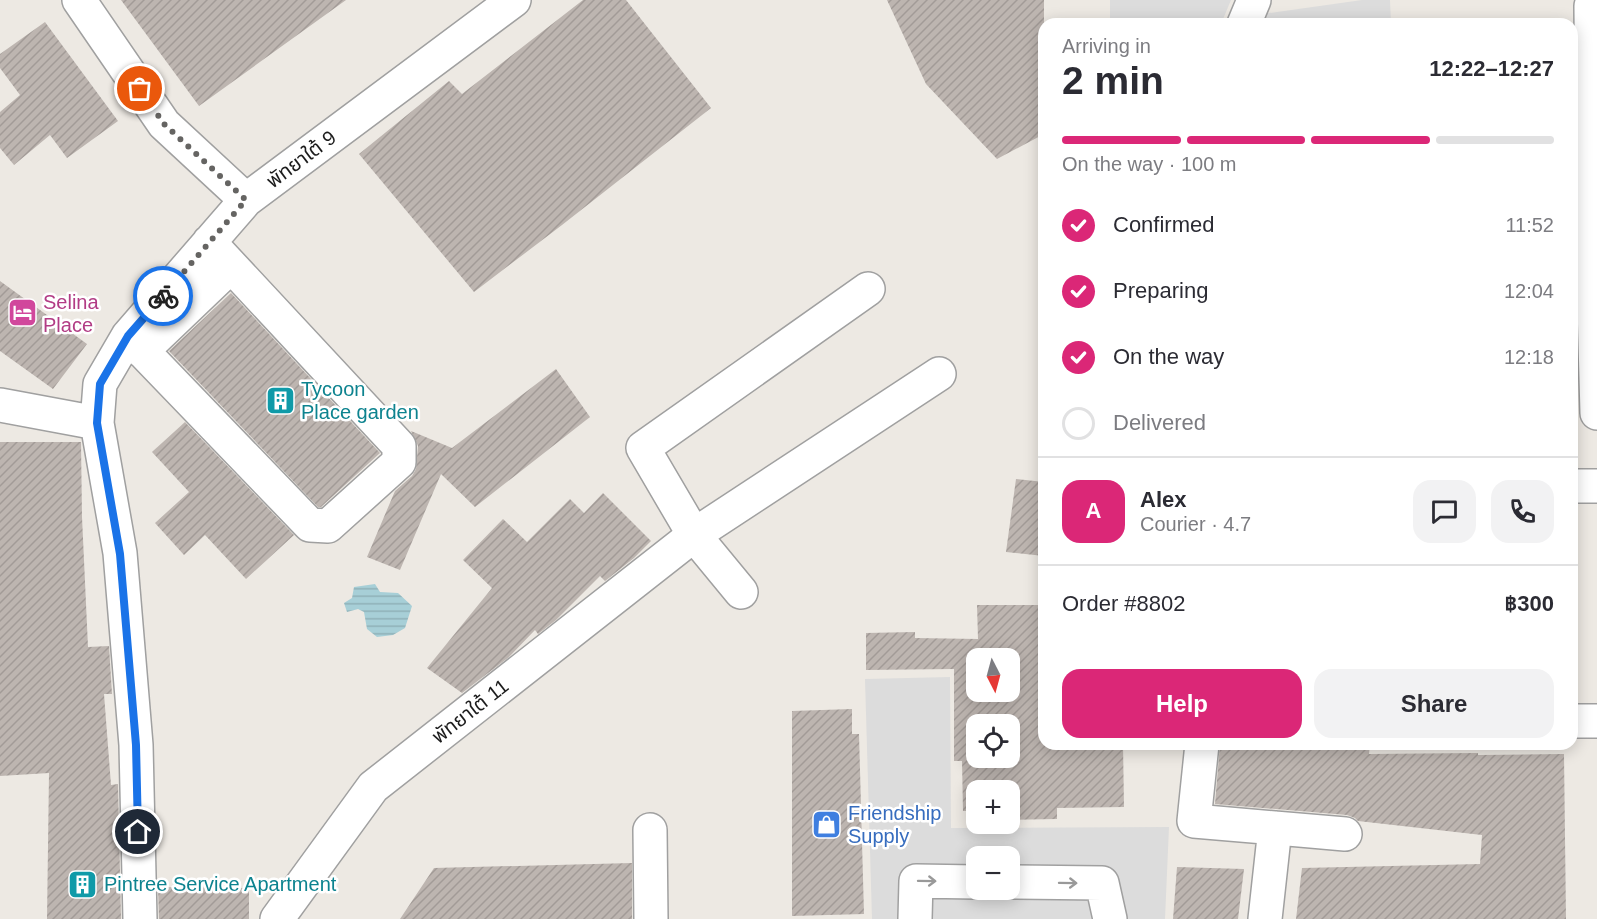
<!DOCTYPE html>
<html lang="en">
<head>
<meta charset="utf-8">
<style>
  :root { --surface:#fff; --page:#f2f2f3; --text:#2b2b33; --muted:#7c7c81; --line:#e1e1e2; --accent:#db2777 }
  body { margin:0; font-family:Arial,"Noto Sans Thai",sans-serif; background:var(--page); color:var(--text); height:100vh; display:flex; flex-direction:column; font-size:22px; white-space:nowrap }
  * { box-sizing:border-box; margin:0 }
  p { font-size:20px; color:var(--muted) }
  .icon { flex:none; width:33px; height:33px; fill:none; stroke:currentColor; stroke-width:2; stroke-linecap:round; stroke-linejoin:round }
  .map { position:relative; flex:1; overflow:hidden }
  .drawer { position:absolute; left:1038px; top:18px; width:540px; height:732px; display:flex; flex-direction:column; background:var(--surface); border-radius:18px; box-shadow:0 3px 15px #0003 }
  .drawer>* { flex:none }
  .needle { width:39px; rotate:174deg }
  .buttons { position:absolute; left:966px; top:648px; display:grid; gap:12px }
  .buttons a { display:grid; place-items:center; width:54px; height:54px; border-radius:12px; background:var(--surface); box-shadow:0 3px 15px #0003; font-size:30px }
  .pin { position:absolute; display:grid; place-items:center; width:51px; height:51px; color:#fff; margin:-26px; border:3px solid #fff; border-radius:50%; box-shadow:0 2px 6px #0007 }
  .courier { position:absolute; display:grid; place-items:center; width:60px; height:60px; margin:-30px; border:4px solid #1a73e8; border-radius:50%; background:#fff; color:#222; box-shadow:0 2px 8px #0007 }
  .headline em { font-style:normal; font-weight:700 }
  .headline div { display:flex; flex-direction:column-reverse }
  .headline { display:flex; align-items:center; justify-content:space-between; height:102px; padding:0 24px }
  h1 { font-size:39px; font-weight:700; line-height:45px }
  .bar { display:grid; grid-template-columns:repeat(4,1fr); gap:9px 6px; align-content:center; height:72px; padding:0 24px }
  .bar i { height:8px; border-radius:4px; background:var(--line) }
  .bar .selected { background:var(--accent) }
  .bar p { grid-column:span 4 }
  .line { display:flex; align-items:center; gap:15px; padding:0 24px; border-top:2px solid var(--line) }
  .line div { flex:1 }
  .round { display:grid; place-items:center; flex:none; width:63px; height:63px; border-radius:18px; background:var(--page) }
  ol { padding:0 24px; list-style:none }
  li { display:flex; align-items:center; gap:18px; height:66px }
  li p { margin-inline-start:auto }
  li .icon { padding:6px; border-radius:50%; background:var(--accent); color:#fff; stroke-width:4 }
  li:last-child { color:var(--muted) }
  li i { width:33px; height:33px; border:3px solid var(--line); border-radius:50% }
  .primary-button { display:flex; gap:12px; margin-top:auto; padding:12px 24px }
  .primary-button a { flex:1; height:69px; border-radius:18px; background:var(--accent); color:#fff; font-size:24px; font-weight:700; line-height:69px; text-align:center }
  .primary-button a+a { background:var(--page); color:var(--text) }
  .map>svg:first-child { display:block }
</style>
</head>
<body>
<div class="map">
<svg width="1597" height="919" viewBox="0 0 1597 919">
  <defs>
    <pattern id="water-rules" width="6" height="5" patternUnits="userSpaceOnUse" patternTransform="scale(1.5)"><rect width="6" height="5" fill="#a7cfd7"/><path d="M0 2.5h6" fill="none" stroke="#8fb1b8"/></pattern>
    <pattern id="building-hatch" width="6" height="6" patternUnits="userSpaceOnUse" patternTransform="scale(1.5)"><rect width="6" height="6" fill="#bdb5b0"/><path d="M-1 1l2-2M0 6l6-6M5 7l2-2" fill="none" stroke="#a29b97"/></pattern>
  </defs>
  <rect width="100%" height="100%" fill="#ede9e3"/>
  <path fill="#dcdcdc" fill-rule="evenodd" d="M1110 0H1231L1221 24H1110Z
    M1362 0H1390L1391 24H1259L1262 14Z
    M950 677 951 828 1169 827 1165 919H872L865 679ZM976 856H1010V890H976Z"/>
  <path fill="url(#water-rules)" d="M375 584 380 592 398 593 412 606 405 628 393 635 377 637 367 629 364 612 358 609 347 612 344 603 352 598 354 587Z"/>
  <path fill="url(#building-hatch)" fill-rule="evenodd" d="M121 0H346L199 106Z
    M583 0H626L711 108 562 225 474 292 359 154 449 81 462 94Z
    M887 0H1044V134L997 159 926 84Z
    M45 22 118 121 67 158 50 135 14 165 0 148V112L20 95 0 68V54Z
    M0 281 87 344 53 389 0 351Z
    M231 293 380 453 321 507H318L169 351Z
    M556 369 590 417 475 507 441 474 400 570 367 557 395 491 412 476 416 469 418 446 411 431 452 448Z
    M185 422 294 535 246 579 205 535 184 555 155 523 189 492 152 452Z
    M0 442H81L82 517 88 647 109 646 112 694H104L111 785 118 784 121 919H47L49 773 0 776Z
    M1016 479 1044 482V556L1006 552Z
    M603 493 651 541 634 558 605 581 600 576 556 620 538 634 535 630 509 657 462 693 427 668 492 588 463 560 503 519 527 542 570 499 584 513Z
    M977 605H1044V744H1123L1124 807 1057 808V819L1010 820V790H976V811H963L962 761H954V669L866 670V633L915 632V638L978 639ZM976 658H1010V692H976ZM976 724H1010V758H976Z
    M852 709V734H859L864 914 792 916V711Z
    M1220 744H1370L1369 754 1478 753V755L1564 754 1566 919H1296L1302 868 1480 864 1482 835 1358 821 1355 818 1347 815 1215 804Z
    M632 863V919H400L434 868Z
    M1177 867 1244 869 1238 919H1173Z
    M158 887 249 888V919H159Z"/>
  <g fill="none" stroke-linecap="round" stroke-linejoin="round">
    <defs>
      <path id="minor" d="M79 0 164 124 246 200
        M1593 0 1591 6 1593 270 1597 413
        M1244 24 1254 0
        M128 336 310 525 328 526 399 462V446L209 242
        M142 351 231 266
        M0 405 97 423
        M1572 486H1597
        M741 592 694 535 643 448 868 289
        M1572 721H1597
        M1202 744 1194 821 1345 834
        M650 830 651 919
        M1010 882 1102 883 1110 919
        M140 919 136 745 120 553 97 423 100 384 128 336 246 200 514 0
        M277 919 373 787 694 535 939 374
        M915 919 916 881 976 882
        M1265 919 1275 828"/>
    </defs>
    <use href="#minor" stroke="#a0a0a0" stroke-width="36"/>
    <use href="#minor" stroke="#fff" stroke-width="33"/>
  </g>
  <defs><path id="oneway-shaft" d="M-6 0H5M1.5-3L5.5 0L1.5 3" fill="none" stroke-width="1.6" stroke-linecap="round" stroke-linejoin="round" transform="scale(1.5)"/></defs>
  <g stroke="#999">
    <use href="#oneway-shaft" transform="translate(927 881) rotate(1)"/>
    <use href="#oneway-shaft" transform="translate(1068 883) rotate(1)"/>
  </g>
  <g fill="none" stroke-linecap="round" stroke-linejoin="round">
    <path stroke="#656462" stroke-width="6" stroke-dasharray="0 10.8" d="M140 89 164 124 246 200 163 296"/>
    <path stroke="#1a73e8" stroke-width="8" d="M138 832 136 745 120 554 97 423 100 384 128 336 163 296"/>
  </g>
  <defs>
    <symbol id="hotel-square" viewBox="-11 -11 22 22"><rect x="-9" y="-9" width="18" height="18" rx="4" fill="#d1479c" stroke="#fff"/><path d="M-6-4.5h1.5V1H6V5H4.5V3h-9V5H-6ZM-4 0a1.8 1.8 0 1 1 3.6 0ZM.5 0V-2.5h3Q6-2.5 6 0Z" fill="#fff"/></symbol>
    <symbol id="building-square" viewBox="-11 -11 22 22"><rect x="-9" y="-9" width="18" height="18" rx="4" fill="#0f9aa8" stroke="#fff"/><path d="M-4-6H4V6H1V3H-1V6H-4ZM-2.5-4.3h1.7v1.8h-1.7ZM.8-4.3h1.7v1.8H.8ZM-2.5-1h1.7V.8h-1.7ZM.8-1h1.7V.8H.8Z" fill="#fff"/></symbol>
    <symbol id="shop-square" viewBox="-11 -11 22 22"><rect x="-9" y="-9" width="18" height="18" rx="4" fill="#3f7fe0" stroke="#fff"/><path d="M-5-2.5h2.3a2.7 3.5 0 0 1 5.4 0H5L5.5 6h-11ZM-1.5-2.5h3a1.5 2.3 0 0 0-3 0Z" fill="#fff"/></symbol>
  </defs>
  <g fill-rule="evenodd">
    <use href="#hotel-square" x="6" y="296" width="33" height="33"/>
    <use href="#building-square" x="264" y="384" width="33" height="33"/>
    <use href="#shop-square" x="810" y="808" width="33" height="33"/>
    <use href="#building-square" x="66" y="868" width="33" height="33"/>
  </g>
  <g text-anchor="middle" stroke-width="5" stroke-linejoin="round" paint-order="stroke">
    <g font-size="20" fill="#1c1c1c" stroke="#fff">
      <text transform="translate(301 159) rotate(-37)" y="7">พัทยาใต้ 9</text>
      <text transform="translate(470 711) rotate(-38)" y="7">พัทยาใต้ 11</text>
    </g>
    <g font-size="20" fill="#b23c85" stroke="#fff" text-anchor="start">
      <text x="43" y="309">Selina<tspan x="43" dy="23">Place</tspan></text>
    </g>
    <g font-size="20" fill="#0d838f" stroke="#fff" text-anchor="start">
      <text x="301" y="396">Tycoon<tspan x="301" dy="23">Place garden</tspan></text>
      <text x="104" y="891">Pintree Service Apartment</text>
    </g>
    <g font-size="20" fill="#366cbe" stroke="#fff" text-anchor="start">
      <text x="848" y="820">Friendship<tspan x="848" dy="23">Supply</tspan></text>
    </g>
  </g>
</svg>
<div class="buttons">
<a><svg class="needle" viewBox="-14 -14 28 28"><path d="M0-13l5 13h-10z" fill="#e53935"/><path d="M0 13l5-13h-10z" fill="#7c7c81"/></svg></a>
<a><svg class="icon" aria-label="locate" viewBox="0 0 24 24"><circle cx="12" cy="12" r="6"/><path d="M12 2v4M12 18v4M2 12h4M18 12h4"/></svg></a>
<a>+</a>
<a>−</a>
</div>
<div class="pin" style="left:140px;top:89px;background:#ea580c"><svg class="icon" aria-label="bag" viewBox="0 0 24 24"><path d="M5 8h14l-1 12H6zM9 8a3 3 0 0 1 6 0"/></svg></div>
<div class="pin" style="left:138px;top:832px;background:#1f2937"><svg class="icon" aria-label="home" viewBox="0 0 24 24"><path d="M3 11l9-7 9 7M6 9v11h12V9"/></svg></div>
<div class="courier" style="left:163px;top:296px"><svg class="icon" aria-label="bike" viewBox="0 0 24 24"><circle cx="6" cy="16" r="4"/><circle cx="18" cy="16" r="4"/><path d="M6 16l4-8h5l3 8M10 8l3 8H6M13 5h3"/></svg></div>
<section class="drawer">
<div class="headline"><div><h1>2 min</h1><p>Arriving in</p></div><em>12:22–12:27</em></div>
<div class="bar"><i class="selected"></i><i class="selected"></i><i class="selected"></i><i></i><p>On the way · 100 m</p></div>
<ol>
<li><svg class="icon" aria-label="check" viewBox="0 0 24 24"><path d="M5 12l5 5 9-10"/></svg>Confirmed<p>11:52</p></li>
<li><svg class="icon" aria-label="check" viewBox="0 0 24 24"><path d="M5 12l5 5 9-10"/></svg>Preparing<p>12:04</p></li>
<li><svg class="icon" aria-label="check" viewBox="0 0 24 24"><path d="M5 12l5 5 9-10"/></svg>On the way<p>12:18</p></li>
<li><i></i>Delivered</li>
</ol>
<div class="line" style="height:108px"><b class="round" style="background:var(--accent);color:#fff">A</b><div><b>Alex</b><p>Courier · 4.7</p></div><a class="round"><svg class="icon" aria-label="chat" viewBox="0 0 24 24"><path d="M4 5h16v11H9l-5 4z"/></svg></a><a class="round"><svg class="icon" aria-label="phone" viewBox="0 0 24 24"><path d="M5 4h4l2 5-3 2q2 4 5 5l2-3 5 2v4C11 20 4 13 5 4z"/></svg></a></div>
<div class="line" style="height:78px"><div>Order #8802</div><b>฿300</b></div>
<div class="primary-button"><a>Help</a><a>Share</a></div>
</section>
</div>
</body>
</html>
